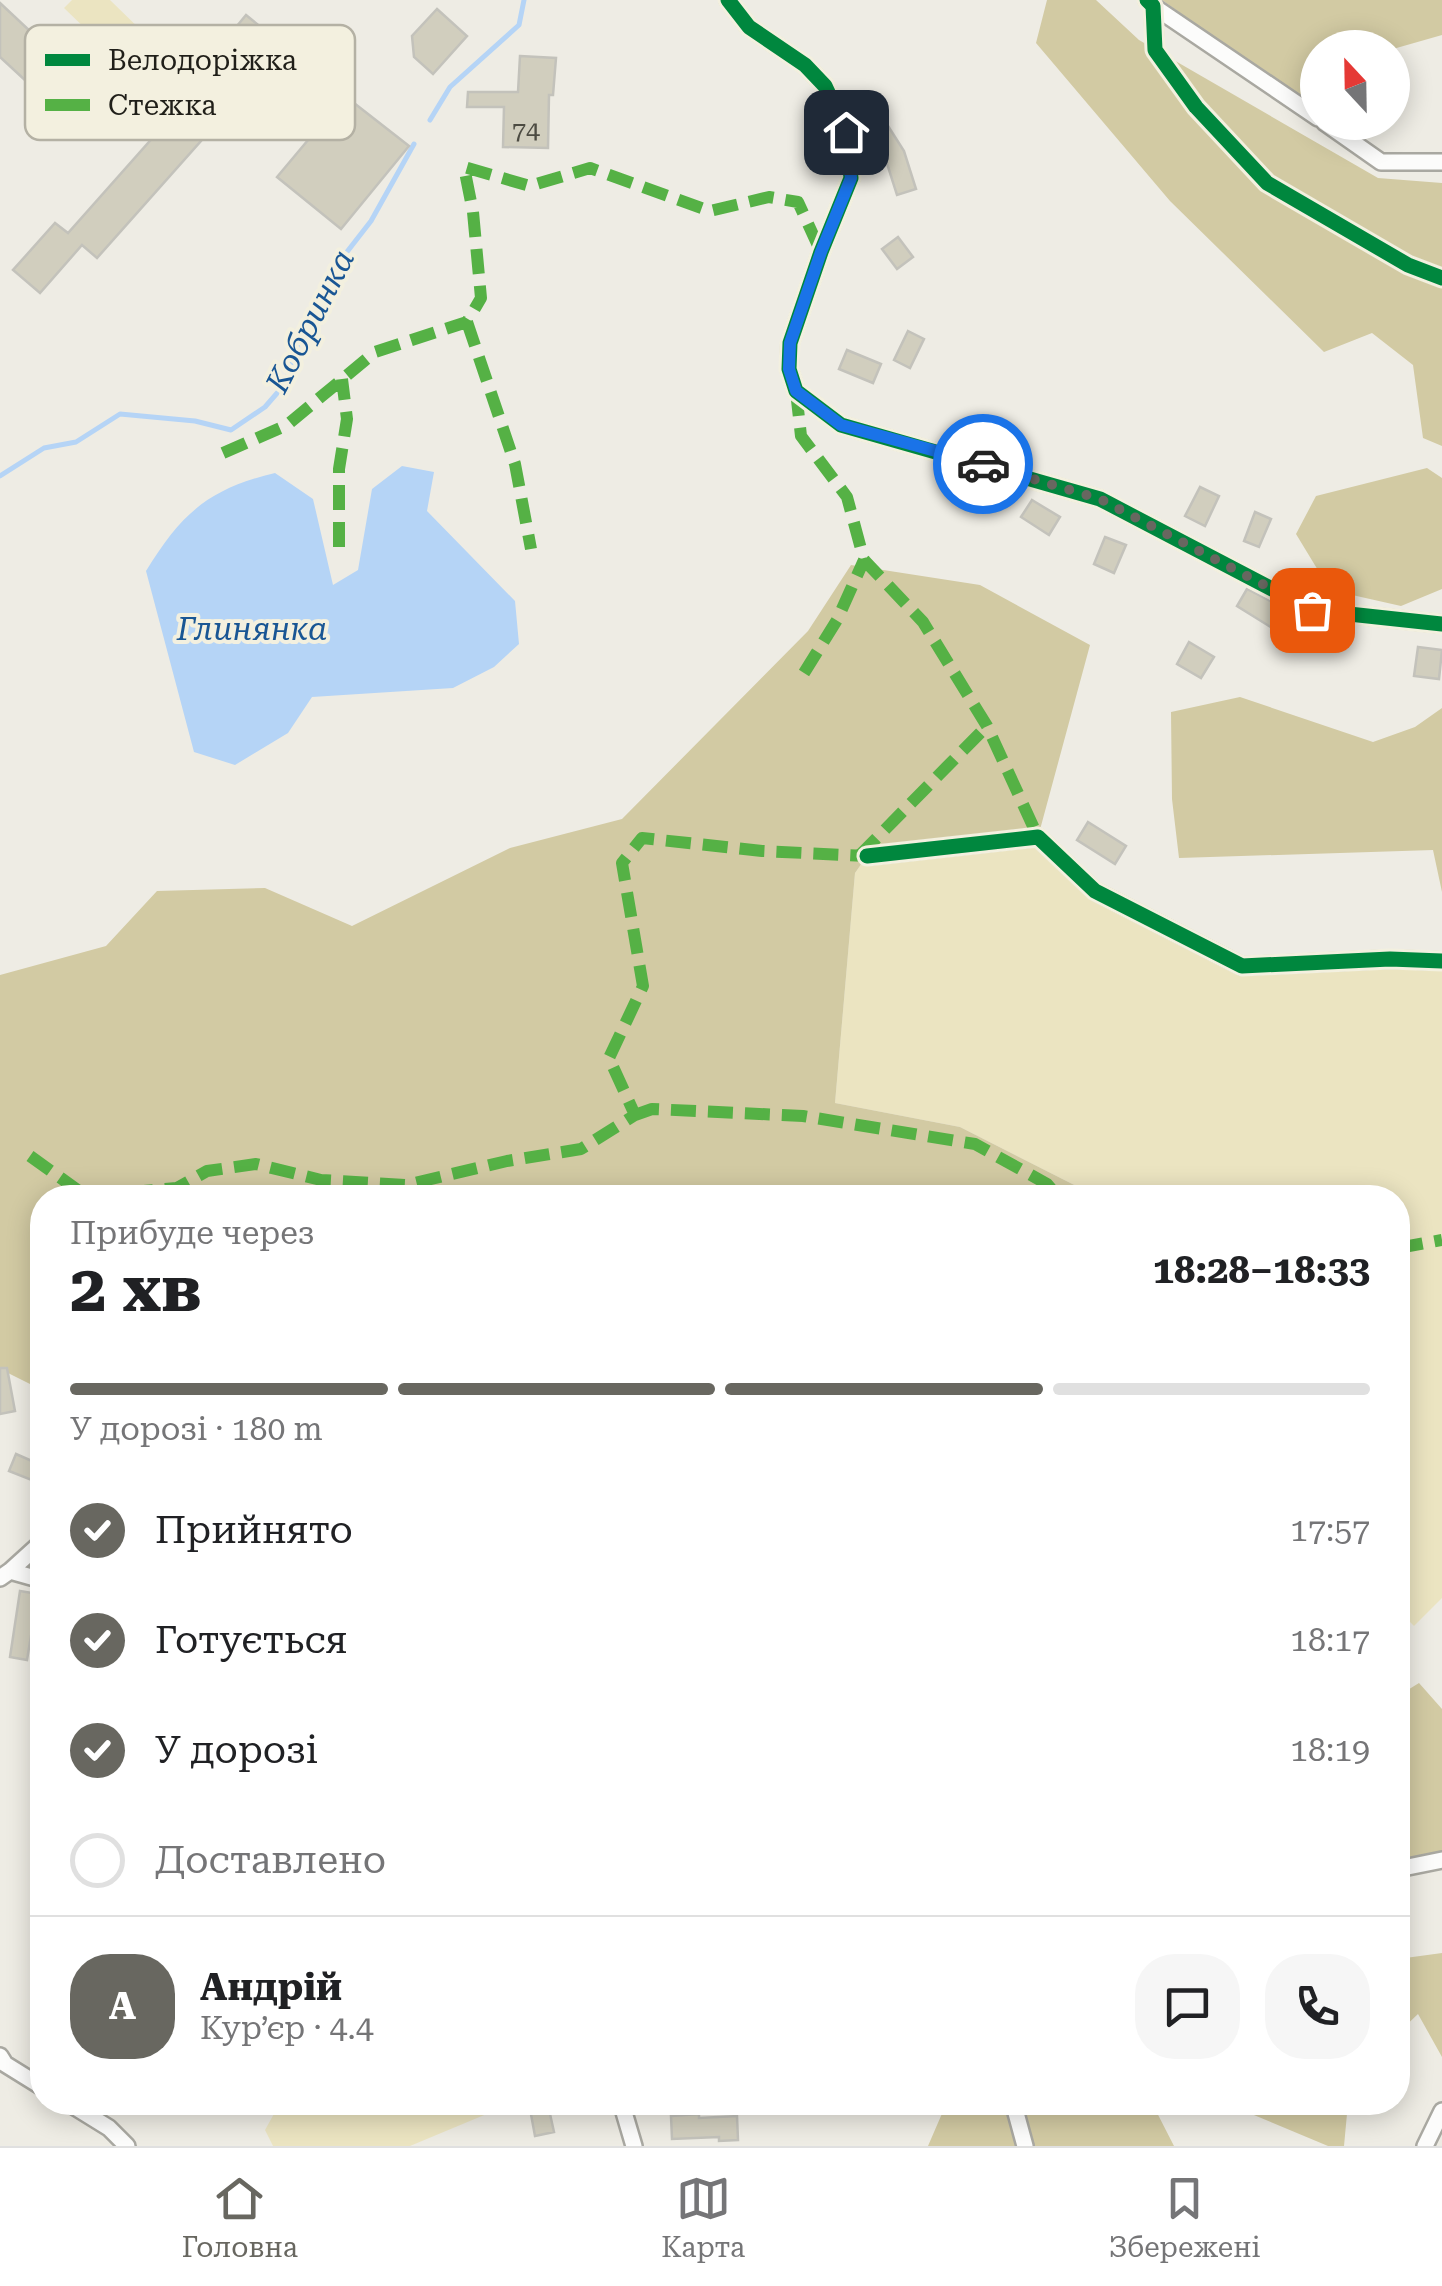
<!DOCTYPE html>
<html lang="uk">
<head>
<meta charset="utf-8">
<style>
  :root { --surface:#fff; --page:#f6f6f6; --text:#202124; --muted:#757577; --line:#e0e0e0; --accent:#686760 }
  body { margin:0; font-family:"Roboto Serif",serif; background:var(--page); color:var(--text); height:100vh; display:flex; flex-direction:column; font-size:38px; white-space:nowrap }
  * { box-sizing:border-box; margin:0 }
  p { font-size:32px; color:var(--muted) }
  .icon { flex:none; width:55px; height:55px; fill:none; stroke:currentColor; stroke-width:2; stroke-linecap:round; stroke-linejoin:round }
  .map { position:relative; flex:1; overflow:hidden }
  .details { position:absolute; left:30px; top:1185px; width:1380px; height:930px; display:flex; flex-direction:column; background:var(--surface); border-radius:40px; box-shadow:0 5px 25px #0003 }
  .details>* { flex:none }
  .needle { width:65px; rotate:338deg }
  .fabs { position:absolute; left:1300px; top:30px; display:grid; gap:20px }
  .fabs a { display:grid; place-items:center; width:110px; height:110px; border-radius:50%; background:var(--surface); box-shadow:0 5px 25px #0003; font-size:50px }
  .pin { position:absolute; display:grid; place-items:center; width:85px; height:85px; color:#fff; margin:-42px; border-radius:20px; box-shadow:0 5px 15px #0006 }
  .courier { position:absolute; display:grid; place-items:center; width:100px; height:100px; margin:-50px; border:8px solid #1a73e8; border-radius:50%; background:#fff; color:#222; box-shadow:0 2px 12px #0007 }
  .headline em { font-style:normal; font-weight:700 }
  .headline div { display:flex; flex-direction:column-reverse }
  .headline { display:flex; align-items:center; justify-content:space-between; height:170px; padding:0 40px }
  h1 { font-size:65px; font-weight:700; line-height:75px }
  .bar { display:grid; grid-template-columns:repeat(4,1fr); gap:15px 10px; align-content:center; height:120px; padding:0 40px }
  .bar i { height:12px; border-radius:8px; background:var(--line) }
  .bar .selected { background:var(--accent) }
  .bar p { grid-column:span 4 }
  .line { display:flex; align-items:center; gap:25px; padding:0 40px; border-top:2px solid var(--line) }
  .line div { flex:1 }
  .round { display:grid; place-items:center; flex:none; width:105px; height:105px; border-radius:40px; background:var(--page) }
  ol { padding:0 40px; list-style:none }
  li { display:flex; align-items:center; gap:30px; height:110px }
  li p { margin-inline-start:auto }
  li .icon { padding:10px; border-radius:50%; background:var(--accent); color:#fff; stroke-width:4 }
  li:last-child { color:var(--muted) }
  li i { width:55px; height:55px; border:5px solid var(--line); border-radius:50% }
  .dock { display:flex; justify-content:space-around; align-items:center; height:140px; border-top:2px solid var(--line); background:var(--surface); font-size:28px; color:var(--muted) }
  .dock a { display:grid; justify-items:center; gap:5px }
  .dock .selected { color:var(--accent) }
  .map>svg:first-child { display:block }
</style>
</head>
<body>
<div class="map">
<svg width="1442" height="2146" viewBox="0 0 1442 2146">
  <rect width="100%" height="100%" fill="#eeece4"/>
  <path fill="#ebe4c1" d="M72 0H110L148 37 121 63 64 8Z
    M1038 837 1095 891 1241 966 1442 961V1598L1414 1626 1398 1610V1198L1098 1197 960 1127 835 1103 855 873 867 856Z
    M280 2103H513L410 2146H273L265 2130Z"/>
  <path fill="#d2caa3" d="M1047 0H1096L1139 40 1378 178 1442 183V446L1423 438 1413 365 1372 333 1324 352 1170 201 1036 43Z
    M1162 0H1442V35L1393 49 1318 48 1317 111Z
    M1427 468 1442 478V589L1401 606 1330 590 1296 534 1316 496Z
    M851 565 980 585 1090 645 1038 837 867 856 855 873 835 1103 960 1127 1098 1197 42 1198V1390L0 1369V975L106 946 157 891 265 888 352 926 510 848 622 819 808 631Z
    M1240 697 1373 742 1415 727 1442 708V892L1433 850 1179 858 1172 799 1171 712Z
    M1419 1683 1442 1709V1851L1398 1860V1696Z
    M1442 1953V2057L1418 2014 1398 2033V1959Z
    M947 2102 1152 2103 1174 2146H928Z
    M1225 2103H1348L1344 2146H1328Z"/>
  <path fill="#b5d4f6" d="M402 466 434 472 427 511 515 601 519 644 494 667 453 688 312 697 288 733 235 765 194 752 146 571C181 514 208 489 275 473L313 499 333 585 358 570 372 489Z"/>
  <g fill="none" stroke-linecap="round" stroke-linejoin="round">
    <path stroke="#b5d4f6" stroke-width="5" d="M430 120 450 87 519 25 524 0
      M0 476 44 448 76 442 120 414 195 421 231 430 265 407 285 384 300 337 329 275 371 221 414 144"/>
  </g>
  <path fill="#d1cebe" stroke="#c3c2bb" stroke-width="2.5" d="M0 3 94 91 67 119 0 57Z
    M437 9 467 36 433 74 414 57 412 36Z
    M246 15 273 37 230 88 240 97 97 258 82 245 40 293 13 270 55 223 68 233 211 72 204 66Z
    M520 56 556 58 553 95H549L548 148 503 147 504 107H467L468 92H518Z
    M345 96 409 146 341 229 277 177Z
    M883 118 904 151 916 189 897 195 884 154 867 127Z
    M898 237 913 257 897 269 882 249Z
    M908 331 924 339 910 368 894 360Z
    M847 350 881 364 873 383 839 369Z
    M1200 487 1219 496 1205 526 1185 516Z
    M1032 500 1060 517 1049 535 1021 517Z
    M1255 512 1271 519 1259 547 1244 541Z
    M1105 537 1126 545 1114 573 1094 564Z
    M1247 589 1290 611 1277 631 1237 606Z
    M1189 642 1214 657 1201 678 1177 664Z
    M1418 647 1442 650 1439 679 1414 676Z
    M1088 822 1126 846 1115 864 1077 840Z
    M0 1368H7L15 1411 0 1414Z
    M16 1454 41 1465 34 1481 9 1471Z
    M20 1591 38 1594 27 1660 10 1657Z
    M548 2105 554 2132 535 2136 530 2109Z
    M699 2114V2118L737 2116 738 2140 719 2141V2137L672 2139 671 2116Z"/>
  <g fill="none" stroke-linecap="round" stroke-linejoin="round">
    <defs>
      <path id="minor" d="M728 0 749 27 805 65 825 86 846 131 851 178 821 252 790 343 789 369 796 391 841 425 1100 499 1312 610 1442 624
        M1147 0 1153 6 1155 50 1196 107 1267 183 1408 265 1442 278
        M1153 6 1318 118
        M1324 122 1381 162H1442
        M867 856 1038 837 1095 891 1242 966 1390 959 1442 961
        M10 1571 42 1542
        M0 1578 10 1571 42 1580
        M1398 1869 1442 1860
        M0 2056 5 2064 42 2087
        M67 2102 109 2128 127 2146
        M621 2102 634 2146
        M1013 2102 1025 2146
        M1425 2146 1442 2111"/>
    </defs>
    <use href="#minor" stroke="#a9a8a1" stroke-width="20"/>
    <use href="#minor" stroke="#fcfcfb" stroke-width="15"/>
    <path stroke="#55b145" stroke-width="12" stroke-dasharray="25 12" stroke-linecap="butt" d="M467 322 515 464 531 549
      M796 391 801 436 847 497 864 560 923 622 987 726 1038 837
      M223 453 287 425 375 352 467 322 481 298 473 212 464 167 530 186 590 168 710 211 769 197 798 202 821 252
      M339 547V469L347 419 342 379
      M804 673 837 620 864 560
      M859 856 987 726
      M635 1115 652 1109 803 1116 975 1144 1047 1184 1059 1198
      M30 1156 86 1196 177 1188 207 1171 256 1164 321 1180 406 1185 507 1161 581 1149 635 1115 609 1058 643 986 622 863 642 838 762 851 867 856
      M1398 1248 1442 1240"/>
    <defs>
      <path id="cycleway" d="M728 0 749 27 805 65 825 86 846 131 851 178 821 252 790 343 789 369 796 391 841 425 1100 499 1312 610 1442 624
        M1147 0 1153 6 1155 50 1196 107 1267 183 1408 265 1442 278
        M867 856 1038 837 1095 891 1242 966 1390 959 1442 961"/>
    </defs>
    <use href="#cycleway" stroke="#f3f0df" stroke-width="21"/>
    <use href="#cycleway" stroke="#00873e" stroke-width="15"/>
  </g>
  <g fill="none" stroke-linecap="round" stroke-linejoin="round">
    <path stroke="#686760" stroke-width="10" stroke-dasharray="0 18" d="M983 464 1100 499 1312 610"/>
    <path stroke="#1a73e8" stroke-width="12" d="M846 132 851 178 821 252 790 343 789 369 796 391 841 425 983 464"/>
  </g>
  <g text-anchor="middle" stroke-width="8" stroke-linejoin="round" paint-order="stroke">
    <g font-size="25" fill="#4c4b42">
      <text x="526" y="139">74</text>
    </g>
    <g font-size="32" font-style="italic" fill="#195694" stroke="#f3f0df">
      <text transform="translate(310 321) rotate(-63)" y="11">Кобринка</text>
      <text x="252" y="640">Глинянка</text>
    </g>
  </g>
  <rect x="25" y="25" width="330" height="115" rx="15" fill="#f3f0df" stroke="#b4b1a4" stroke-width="2.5"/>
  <rect x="45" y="54" width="45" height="12" fill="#00873e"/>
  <rect x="45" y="99" width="45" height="12" fill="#55b145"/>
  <g font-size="28" fill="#201f19">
    <text x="108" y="70">Велодоріжка</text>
    <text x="108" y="115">Стежка</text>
  </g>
</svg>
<div class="fabs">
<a><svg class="needle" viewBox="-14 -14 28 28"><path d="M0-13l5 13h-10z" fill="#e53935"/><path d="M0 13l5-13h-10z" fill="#757577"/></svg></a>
</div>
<div class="pin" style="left:1312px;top:610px;background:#ea580c"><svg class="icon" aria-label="bag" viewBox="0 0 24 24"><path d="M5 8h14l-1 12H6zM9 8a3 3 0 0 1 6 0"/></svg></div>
<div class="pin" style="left:846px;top:132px;background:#1f2937"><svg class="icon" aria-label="home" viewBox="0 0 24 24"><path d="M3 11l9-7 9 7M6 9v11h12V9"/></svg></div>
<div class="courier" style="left:983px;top:464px"><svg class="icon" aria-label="car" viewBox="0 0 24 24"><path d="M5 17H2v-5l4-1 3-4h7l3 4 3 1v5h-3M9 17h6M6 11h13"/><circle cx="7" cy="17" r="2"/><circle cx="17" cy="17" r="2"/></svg></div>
<section class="details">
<div class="headline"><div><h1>2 хв</h1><p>Прибуде через</p></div><em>18:28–18:33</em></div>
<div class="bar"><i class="selected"></i><i class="selected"></i><i class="selected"></i><i></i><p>У дорозі · 180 m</p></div>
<ol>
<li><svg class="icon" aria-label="check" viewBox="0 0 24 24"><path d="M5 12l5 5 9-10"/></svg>Прийнято<p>17:57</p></li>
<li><svg class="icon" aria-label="check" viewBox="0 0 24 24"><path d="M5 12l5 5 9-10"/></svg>Готується<p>18:17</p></li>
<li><svg class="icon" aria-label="check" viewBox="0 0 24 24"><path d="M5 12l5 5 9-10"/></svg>У дорозі<p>18:19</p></li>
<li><i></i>Доставлено</li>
</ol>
<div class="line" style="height:180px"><b class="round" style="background:var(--accent);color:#fff">А</b><div><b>Андрій</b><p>Кур’єр · 4.4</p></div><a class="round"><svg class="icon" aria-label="chat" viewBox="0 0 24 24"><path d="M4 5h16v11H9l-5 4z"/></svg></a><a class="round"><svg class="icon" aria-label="phone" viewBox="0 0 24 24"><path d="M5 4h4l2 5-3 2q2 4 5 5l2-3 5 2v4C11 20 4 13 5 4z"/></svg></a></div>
</section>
</div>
<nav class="dock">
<a class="selected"><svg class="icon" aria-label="home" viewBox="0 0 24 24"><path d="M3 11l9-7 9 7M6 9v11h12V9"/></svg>Головна</a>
<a><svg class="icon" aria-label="map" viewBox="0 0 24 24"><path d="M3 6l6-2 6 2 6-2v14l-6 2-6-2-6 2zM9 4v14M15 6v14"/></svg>Карта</a>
<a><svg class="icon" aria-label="saved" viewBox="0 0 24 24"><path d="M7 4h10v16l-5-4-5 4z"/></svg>Збережені</a>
</nav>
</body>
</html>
